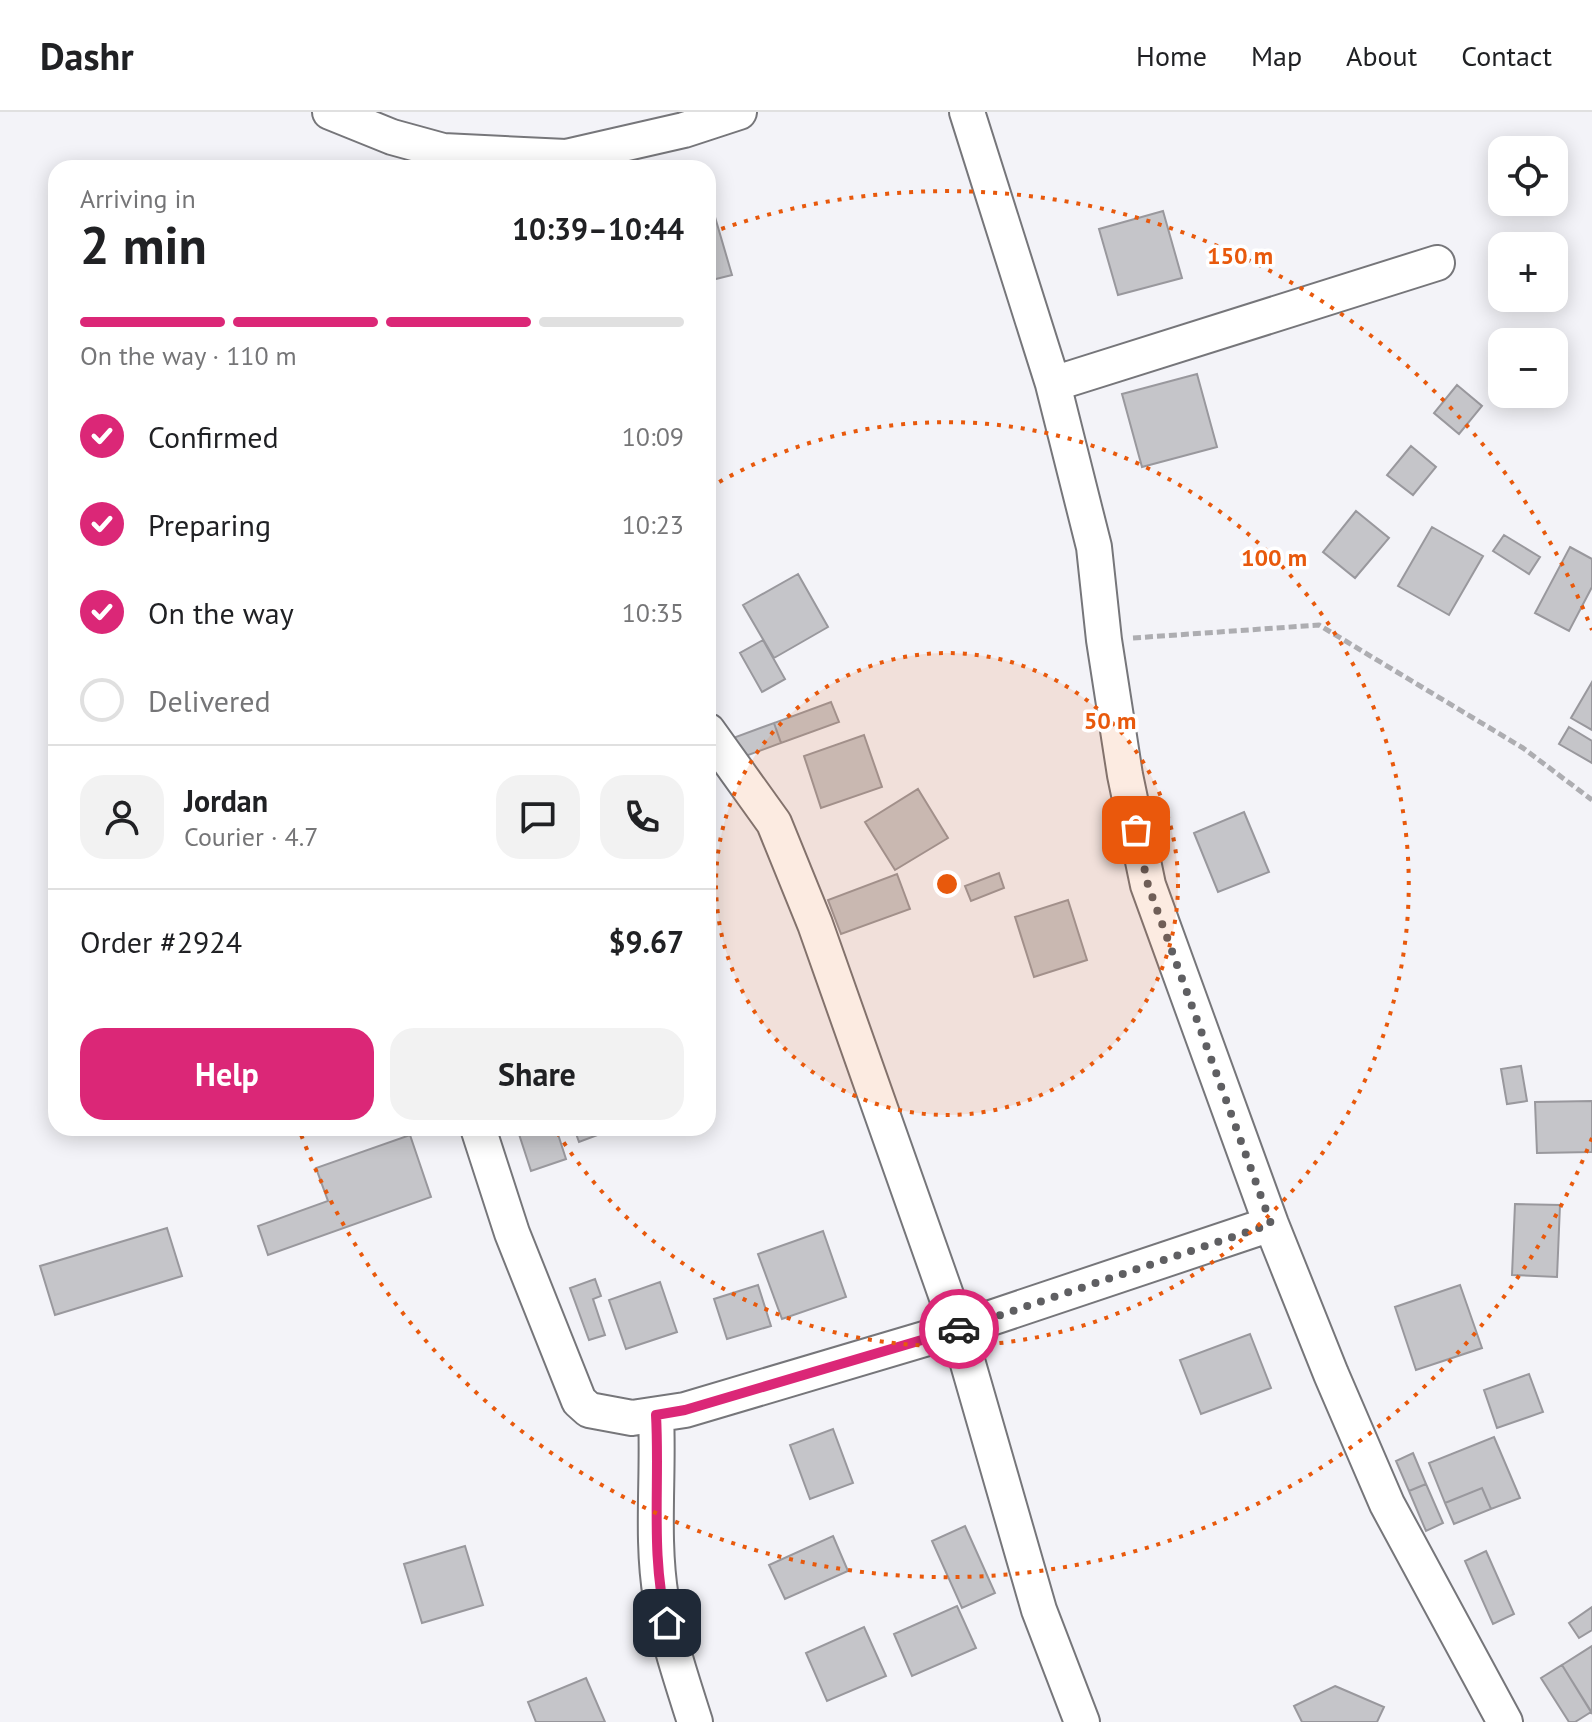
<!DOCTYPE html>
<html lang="en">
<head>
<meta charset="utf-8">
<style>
  :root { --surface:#fff; --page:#f2f2f2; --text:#202124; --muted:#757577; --line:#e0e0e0; --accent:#db2777 }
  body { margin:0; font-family:"PT Sans",sans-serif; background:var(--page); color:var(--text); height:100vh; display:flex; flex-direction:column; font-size:30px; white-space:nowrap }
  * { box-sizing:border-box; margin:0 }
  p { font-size:26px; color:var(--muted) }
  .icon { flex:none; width:44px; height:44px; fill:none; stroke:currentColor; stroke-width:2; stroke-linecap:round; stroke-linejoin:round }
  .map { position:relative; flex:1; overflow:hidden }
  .details { position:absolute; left:48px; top:48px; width:668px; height:976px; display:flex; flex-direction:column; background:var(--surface); border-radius:24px; box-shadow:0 4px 20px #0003 }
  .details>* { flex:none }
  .buttons { position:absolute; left:1488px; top:24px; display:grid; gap:16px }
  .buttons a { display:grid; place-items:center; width:80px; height:80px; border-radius:16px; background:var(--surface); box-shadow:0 4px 20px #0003; font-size:40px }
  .pin { position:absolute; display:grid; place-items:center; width:68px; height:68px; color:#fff; margin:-34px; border-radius:16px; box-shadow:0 4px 12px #0006 }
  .courier { position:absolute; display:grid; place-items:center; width:80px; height:80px; margin:-40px; border:6px solid #db2777; border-radius:50%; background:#fff; color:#222; box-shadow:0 2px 10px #0007 }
  .head em { font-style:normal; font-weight:700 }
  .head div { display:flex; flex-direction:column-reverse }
  .head { display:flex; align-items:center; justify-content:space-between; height:136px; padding:0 32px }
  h1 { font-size:52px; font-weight:700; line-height:60px }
  .bar { display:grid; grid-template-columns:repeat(4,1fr); gap:12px 8px; align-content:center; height:96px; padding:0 32px }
  .bar i { height:10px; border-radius:6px; background:var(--line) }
  .bar .current { background:var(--accent) }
  .bar p { grid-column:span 4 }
  .line { display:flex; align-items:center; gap:20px; padding:0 32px; border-top:2px solid var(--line) }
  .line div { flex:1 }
  .round { display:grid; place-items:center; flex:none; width:84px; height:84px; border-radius:24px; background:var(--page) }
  ol { padding:0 32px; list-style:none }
  li { display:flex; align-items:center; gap:24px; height:88px }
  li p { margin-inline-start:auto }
  li .icon { padding:8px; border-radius:50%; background:var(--accent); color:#fff; stroke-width:4 }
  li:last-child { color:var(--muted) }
  li i { width:44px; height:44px; border:4px solid var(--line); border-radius:50% }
  .cta { display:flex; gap:16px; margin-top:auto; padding:16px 32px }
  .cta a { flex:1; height:92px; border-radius:24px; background:var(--accent); color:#fff; font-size:32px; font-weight:700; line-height:92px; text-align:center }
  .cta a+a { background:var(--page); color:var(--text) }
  header { display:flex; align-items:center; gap:48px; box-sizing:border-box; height:112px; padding:0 40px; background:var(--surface); border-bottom:2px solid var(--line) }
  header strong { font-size:38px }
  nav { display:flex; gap:44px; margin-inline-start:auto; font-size:28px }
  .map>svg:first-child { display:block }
</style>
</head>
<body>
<header>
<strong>Dashr</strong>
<nav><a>Home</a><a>Map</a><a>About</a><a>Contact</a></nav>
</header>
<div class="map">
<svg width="1592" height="1610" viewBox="0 0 1592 1610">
  <rect width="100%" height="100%" fill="#f3f3f8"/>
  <path fill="#c5c5c9" stroke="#99989d" stroke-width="2" d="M1163 99 1182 166 1118 183 1099 117Z
    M715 105 732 163 708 169V107Z
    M1197 262 1217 335 1142 355 1122 282Z
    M1457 273 1482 294 1459 322 1434 301Z
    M1411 334 1436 355 1413 383 1387 363Z
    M1356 399 1389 426 1355 466 1323 440Z
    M1432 415 1483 444 1449 503 1398 474Z
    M1504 423 1540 445 1529 462 1493 439Z
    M1570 435 1592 447V475L1569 519 1535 501Z
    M798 462 828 515 774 546 743 493Z
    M763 528 785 567 762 580 740 541Z
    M1592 570V618L1571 606Z
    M831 590 839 610 781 631 774 611Z
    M774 611 781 631 740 646 733 626Z
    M1569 615 1592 629V651L1559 632Z
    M864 623 882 675 821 696 804 644Z
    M918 677 948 726 895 758 865 710Z
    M1244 700 1269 760 1218 780 1194 721Z
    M999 761 1004 776 971 789 965 774Z
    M897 762 910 797 841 822 828 788Z
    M1068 788 1087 848 1034 865 1015 805Z
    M1521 954 1527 989 1507 992 1501 957Z
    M1592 989V1040L1537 1041 1535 990Z
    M517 1016H556L566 1047 531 1059Z
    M574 1016H616L579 1030Z
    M410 1023 431 1085 268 1143 258 1114 328 1089 316 1056Z
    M1515 1092 1560 1093 1557 1165 1512 1163Z
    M167 1116 182 1164 55 1203 40 1154Z
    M823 1119 846 1185 782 1207 758 1142Z
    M595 1167 601 1184 593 1187 605 1223 589 1228 570 1176Z
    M660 1170 677 1220 626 1237 609 1188Z
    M758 1173 771 1214 727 1227 714 1187Z
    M1460 1173 1482 1236 1416 1258 1395 1195Z
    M1250 1222 1271 1276 1201 1302 1180 1248Z
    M1529 1262 1543 1300 1497 1316 1484 1278Z
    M833 1317 853 1371 810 1387 790 1333Z
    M1494 1325 1520 1386 1491 1397 1482 1376 1445 1391 1429 1351Z
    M1413 1341 1426 1372 1409 1379 1396 1349Z
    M1426 1372 1443 1411 1426 1419 1409 1379Z
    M1482 1376 1491 1397 1454 1412 1445 1391Z
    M965 1414 995 1481 962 1496 932 1429Z
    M833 1424 848 1459 785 1487 769 1453Z
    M465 1434 483 1493 422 1511 404 1452Z
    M1486 1439 1514 1502 1493 1512 1465 1449Z
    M957 1494 976 1536 912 1564 894 1522Z
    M1592 1495V1518L1579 1526 1569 1511Z
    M864 1515 886 1564 827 1589 806 1541Z
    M1592 1534V1601L1562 1553Z
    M1562 1553 1591 1600 1575 1610H1569L1541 1566Z
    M586 1566 605 1610H536L528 1590Z
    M1335 1574 1384 1595 1377 1610H1302L1294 1594Z"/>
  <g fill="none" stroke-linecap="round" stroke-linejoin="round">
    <defs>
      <path id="minor" d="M330 0 392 25 443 39 566 45 684 18 739 0
        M967 0 1053 272 1094 435 1104 528 1125 663 1148 773 1271 1112 1331 1262 1387 1392 1505 1610
        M1053 272 1437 151
        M708 619 774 711 815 812 958 1217 1039 1498 1082 1610
        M478 1016 512 1121 579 1289 589 1298 632 1306 685 1298 958 1217 1271 1112
        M656 1303C659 1363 651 1426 661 1486 668 1528 682 1569 695 1610"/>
    </defs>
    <use href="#minor" stroke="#76767a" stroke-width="38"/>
    <path stroke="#adadb1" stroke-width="5" stroke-dasharray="8 4" stroke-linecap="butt" d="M1133 526 1319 513 1523 636 1592 688"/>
    <use href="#minor" stroke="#fff" stroke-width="34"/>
  </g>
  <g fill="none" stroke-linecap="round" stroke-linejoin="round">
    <path stroke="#5f5f62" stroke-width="8" stroke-dasharray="0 14.4" d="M959 1217 1271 1112 1148 773 1136 718"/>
    <path stroke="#db2777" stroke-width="10" d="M667 1511C650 1443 660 1372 656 1303L685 1298 959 1217"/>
  </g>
  <circle cx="947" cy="772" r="231" fill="#e8590c" fill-opacity=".12"/>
  <g fill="none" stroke="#e8590c" stroke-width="4" stroke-dasharray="4 8">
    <circle cx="947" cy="772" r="231"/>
    <path d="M709 376A462 462 0 1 1 555 1017"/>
    <path d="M1592 1026A693 693 0 0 1 300 1020M710 121A693 693 0 0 1 1592 518"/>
  </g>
  <circle cx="947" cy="772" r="12" fill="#e8590c" stroke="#fff" stroke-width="4"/>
  <g font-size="24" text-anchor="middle" font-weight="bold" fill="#e8590c" stroke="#fff" stroke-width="7" stroke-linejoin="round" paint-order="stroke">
    <text x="1240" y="152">150 m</text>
    <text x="1274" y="454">100 m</text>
    <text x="1110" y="617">50 m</text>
  </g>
</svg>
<div class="buttons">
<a><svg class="icon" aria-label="locate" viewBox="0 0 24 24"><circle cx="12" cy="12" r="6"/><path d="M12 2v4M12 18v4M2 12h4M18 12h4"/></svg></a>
<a>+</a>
<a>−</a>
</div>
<div class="pin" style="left:1136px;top:718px;background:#ea580c"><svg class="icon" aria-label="bag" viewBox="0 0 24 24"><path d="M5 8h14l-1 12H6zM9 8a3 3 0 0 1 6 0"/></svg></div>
<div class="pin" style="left:667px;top:1511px;background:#1f2937"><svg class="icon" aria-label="home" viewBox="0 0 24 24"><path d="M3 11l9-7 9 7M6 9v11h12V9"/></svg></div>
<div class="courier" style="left:959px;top:1217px"><svg class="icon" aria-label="car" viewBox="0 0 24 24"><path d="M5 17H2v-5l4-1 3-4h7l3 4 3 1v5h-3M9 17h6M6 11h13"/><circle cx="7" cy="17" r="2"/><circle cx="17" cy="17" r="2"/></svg></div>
<section class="details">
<div class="head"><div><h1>2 min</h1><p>Arriving in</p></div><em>10:39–10:44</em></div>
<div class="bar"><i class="current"></i><i class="current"></i><i class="current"></i><i></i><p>On the way · 110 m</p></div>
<ol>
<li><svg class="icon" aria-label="check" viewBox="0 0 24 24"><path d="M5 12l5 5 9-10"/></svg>Confirmed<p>10:09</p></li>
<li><svg class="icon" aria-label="check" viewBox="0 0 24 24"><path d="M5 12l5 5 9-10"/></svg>Preparing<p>10:23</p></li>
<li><svg class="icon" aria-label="check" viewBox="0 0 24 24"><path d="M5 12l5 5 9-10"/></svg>On the way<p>10:35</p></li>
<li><i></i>Delivered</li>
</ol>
<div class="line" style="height:144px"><a class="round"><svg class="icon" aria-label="person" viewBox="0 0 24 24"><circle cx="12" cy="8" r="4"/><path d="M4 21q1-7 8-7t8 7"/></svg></a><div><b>Jordan</b><p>Courier · 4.7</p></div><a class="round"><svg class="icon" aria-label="chat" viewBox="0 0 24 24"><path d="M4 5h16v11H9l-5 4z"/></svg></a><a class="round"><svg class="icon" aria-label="phone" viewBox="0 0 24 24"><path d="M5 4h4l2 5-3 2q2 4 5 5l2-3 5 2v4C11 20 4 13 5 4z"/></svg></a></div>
<div class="line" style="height:104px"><div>Order #2924</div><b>$9.67</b></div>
<div class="cta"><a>Help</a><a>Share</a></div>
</section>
</div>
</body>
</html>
